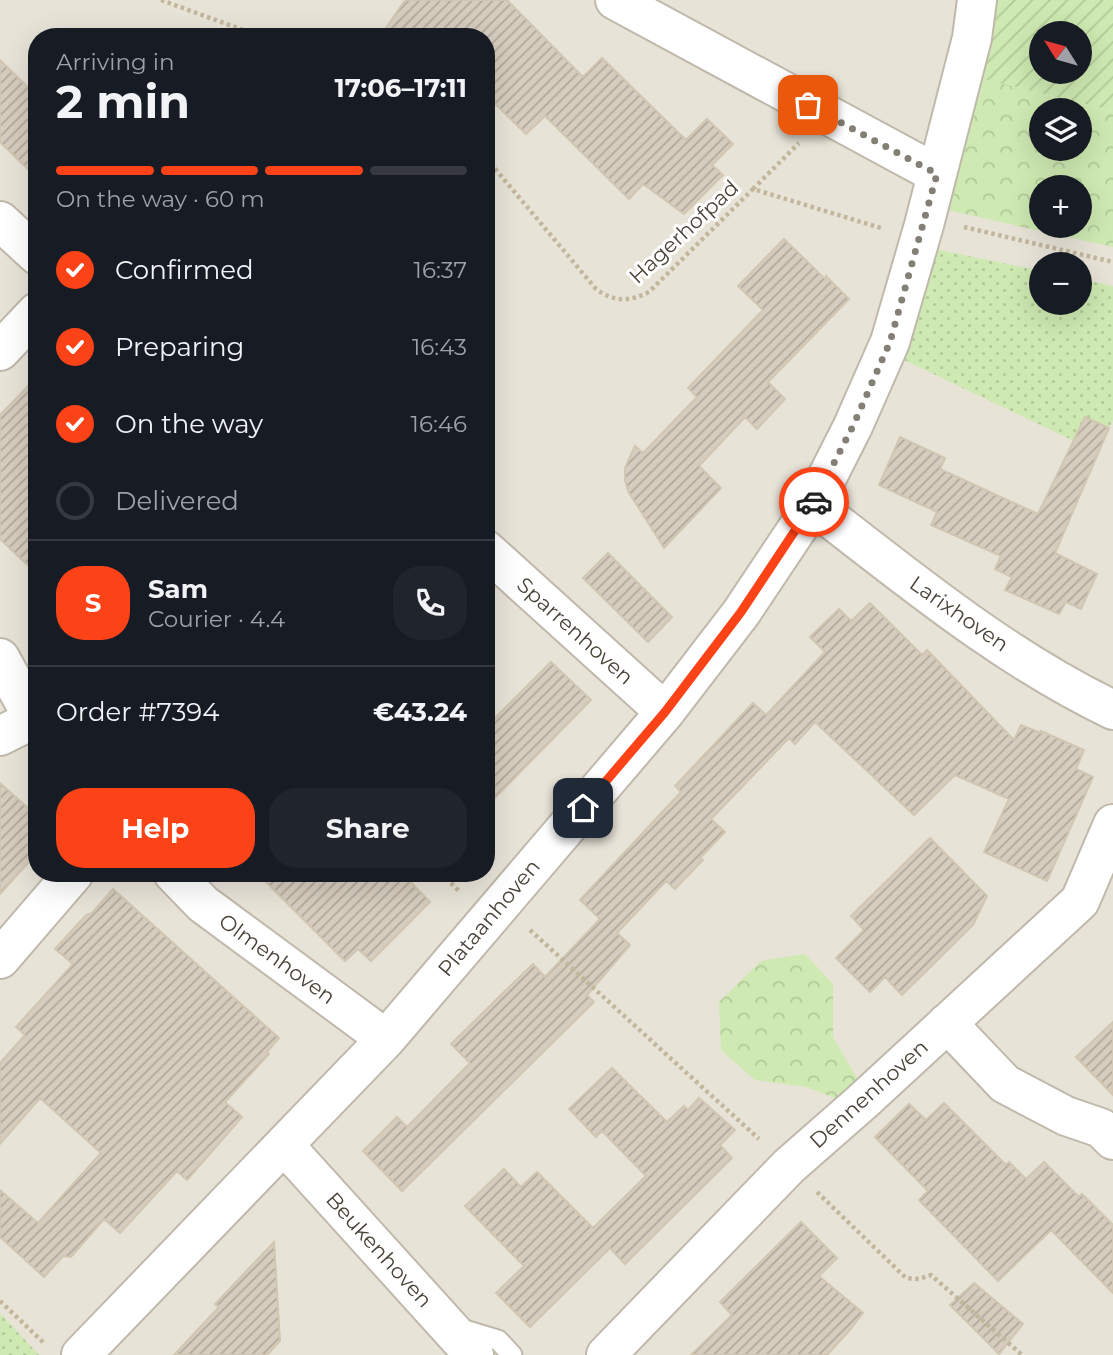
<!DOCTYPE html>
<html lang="en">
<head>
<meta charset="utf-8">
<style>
  :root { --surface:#171b24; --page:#20242c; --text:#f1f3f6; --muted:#9ea1a6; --line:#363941; --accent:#fc4318 }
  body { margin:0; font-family:Montserrat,sans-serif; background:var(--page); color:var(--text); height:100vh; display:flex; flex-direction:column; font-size:26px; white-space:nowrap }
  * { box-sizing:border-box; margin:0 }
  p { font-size:23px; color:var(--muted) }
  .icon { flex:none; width:38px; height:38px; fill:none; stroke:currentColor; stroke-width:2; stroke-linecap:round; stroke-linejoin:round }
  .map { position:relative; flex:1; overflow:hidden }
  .panel { position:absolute; left:28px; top:28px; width:467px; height:854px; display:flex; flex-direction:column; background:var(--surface); border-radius:28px; box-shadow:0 7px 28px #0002 }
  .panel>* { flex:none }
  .needle { width:46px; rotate:307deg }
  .buttons { position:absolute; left:1029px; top:21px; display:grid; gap:14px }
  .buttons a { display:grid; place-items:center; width:63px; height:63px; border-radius:50%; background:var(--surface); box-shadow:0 7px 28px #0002; font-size:35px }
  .pin { position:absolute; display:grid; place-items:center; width:60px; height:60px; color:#fff; margin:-30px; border-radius:14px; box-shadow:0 4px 10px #0006 }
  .courier { position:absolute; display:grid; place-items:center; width:70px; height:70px; margin:-35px; border:5px solid #fc4318; border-radius:50%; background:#fff; color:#222; box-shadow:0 2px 9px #0007 }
  .head em { font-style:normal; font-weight:700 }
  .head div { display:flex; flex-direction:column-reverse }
  .head { display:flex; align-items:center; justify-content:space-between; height:119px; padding:0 28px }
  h1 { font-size:46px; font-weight:700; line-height:52px }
  .bar { display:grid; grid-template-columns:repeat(4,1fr); gap:10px 7px; align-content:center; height:84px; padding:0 28px }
  .bar i { height:9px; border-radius:5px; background:var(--line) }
  .bar .active { background:var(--accent) }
  .bar p { grid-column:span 4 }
  .line { display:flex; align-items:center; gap:18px; padding:0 28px; border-top:2px solid var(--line) }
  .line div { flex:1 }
  .round { display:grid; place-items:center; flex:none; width:74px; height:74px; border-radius:28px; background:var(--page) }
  ol { padding:0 28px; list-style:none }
  li { display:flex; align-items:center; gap:21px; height:77px }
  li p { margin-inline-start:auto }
  li .icon { padding:7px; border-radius:50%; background:var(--accent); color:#fff; stroke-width:4 }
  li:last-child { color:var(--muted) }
  li i { width:38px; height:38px; border:4px solid var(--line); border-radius:50% }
  .cta { display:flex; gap:14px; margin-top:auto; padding:14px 28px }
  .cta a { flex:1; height:80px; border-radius:28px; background:var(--accent); color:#fff; font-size:28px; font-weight:700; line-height:80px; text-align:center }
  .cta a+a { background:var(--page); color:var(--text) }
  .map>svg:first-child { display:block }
</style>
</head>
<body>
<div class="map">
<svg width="1113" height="1355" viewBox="0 0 1113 1355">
  <defs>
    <pattern id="grass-dots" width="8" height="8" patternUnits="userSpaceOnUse" patternTransform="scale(1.75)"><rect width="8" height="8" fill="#cee9b1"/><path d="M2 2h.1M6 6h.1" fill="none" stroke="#b2c999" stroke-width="1.8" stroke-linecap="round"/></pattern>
    <pattern id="forest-crowns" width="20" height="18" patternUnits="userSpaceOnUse" patternTransform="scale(1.75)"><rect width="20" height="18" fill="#cee9b1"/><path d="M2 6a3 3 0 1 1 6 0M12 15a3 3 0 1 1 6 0" fill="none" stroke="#b2c999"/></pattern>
    <pattern id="garden-furrows" width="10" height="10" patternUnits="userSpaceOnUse" patternTransform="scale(1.75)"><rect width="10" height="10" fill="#cee9b1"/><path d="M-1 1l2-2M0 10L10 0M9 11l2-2" fill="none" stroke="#b2c999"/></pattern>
    <pattern id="building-hatch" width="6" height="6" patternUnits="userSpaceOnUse" patternTransform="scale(1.75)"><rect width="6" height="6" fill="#d6cdbe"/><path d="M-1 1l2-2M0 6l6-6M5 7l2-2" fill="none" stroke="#b0a89b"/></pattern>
  </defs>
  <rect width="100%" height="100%" fill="#f4f1e9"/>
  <path fill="#e8e3d7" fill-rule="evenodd" d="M0 0H999L1041 110V149H1080L1113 133V1355H0ZM37 37H486V873H37ZM1041 187H1080V226H1041ZM1041 264H1080V303H1041Z"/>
  <path fill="url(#grass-dots)" d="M935 249 1041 271V303H1080V279L1113 286V420L1097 452 898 357Z
    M0 1313 39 1355H0Z"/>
  <path fill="url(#forest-crowns)" fill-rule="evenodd" d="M980 78 1113 111V247L947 210ZM1041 110H1080V149H1041ZM1041 187H1080V226H1041Z
    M805 954 833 984V1037L862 1087 845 1102 806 1087 755 1080 721 1050 719 1002 761 961Z"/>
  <path fill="url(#garden-furrows)" fill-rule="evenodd" d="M989 0H1113V111L980 78ZM1041 33H1080V72H1041Z"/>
  <path fill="url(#building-hatch)" stroke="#d1c6b1" stroke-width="2" d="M405 0H507L583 77 602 58 686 140 707 119 733 144 712 165 723 175 684 214 643 184 629 199 545 116 526 134 486 95V37H380Z
    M0 60 37 96V178L0 142Z
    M784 239 825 279 826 276 849 299 768 382 785 399 757 429 745 417 699 466 721 488 664 548 628 491 625 480V468L635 446 643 453 697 397 688 388 763 310 738 286Z
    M37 377V574L0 539V415Z
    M1085 417 1109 428 1055 553 1097 574 1081 609 1066 602 1059 614 1005 590 1012 577 995 569 1001 556 931 525 937 512 879 485 900 437 945 458 940 469 1038 514Z
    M608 553 672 617 648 642 583 578Z
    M870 603 922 655 927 650 1014 740 1021 725 1041 733V731L1084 750 1076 769 1093 777 1047 881 984 852 1009 799 955 775 914 815 815 722 795 744 789 738 711 819 725 832 700 858 703 860 675 889 666 881 617 933 630 945 587 995 594 1002 402 1191 363 1151 397 1117 407 1127 470 1063 451 1044 506 990 533 964 545 977 600 919 580 900 681 792 675 786 753 703 766 715 825 652 810 637 839 609 851 621Z
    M551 662 591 700 486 807V727Z
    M0 783 37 816V853L0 894Z
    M930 838 987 896 973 925 902 995 885 977 870 992 836 958 864 930 851 916Z
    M257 873H402L430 902 371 961 358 949 345 961Z
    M113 889 279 1038 267 1052 269 1054 225 1102 242 1117 187 1180 177 1171 120 1233 104 1219 71 1257 63 1256 44 1277 0 1237V1190L38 1223 101 1153 40 1098 0 1144V1063L25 1035 16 1027 73 964 55 949 86 915 92 913Z
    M1113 1022V1095L1076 1057Z
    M612 1068 667 1122 684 1106 688 1110 699 1098 735 1130 720 1145 732 1158 625 1264 610 1248 530 1327 496 1293 524 1266 465 1206 504 1169 521 1187 537 1172 593 1228 646 1176 602 1131 596 1137 569 1109Z
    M944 1103 1006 1165 1009 1162 1026 1179 1044 1162 1079 1197 1082 1194 1113 1225V1293L1051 1230 998 1281 919 1200 928 1191 875 1137 909 1104 926 1120Z
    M801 1222 837 1258 819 1276 863 1313 848 1332 827 1355H691L732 1315 720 1302Z
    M274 1242 280 1341 267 1355H174L219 1307 215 1304Z
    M974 1283 1023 1324 999 1354 950 1305Z"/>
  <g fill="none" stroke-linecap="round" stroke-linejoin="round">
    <defs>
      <path id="lane" d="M458 1328 498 1340 512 1355"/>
      <path id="street" d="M615 0 937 174
        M0 221 37 255
        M0 351 37 312
        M813 505C909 579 1003 657 1113 710
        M486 550 665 712
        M0 658 37 725
        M0 736 32 720
        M173 873 203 904 386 1039
        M0 959 74 873
        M947 1023 1005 1084 1066 1116 1101 1128 1113 1140
        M284 1145 474 1355
        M81 1355 386 1039 665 712 741 613 813 505 853 426 890 342 924 225 972 38 977 0
        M606 1355 789 1166 862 1102 1080 901 1113 824"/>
    </defs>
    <use href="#lane" stroke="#c0b9ab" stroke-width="23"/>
    <use href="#street" stroke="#c0b9ab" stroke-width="42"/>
    <path stroke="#c2b69c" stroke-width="4.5" stroke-dasharray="3.5 3.5" stroke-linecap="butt" d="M161 0 262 37
      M486 158 596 289C614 302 629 302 649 292L753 189 881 228
      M753 189 799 143
      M964 227 1113 262
      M441 873 460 892
      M530 930 759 1139
      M817 1192 906 1278 919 1279 931 1275 1022 1355
      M0 1301 45 1344"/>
    <use href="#lane" stroke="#fff" stroke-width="19"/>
    <use href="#street" stroke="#fff" stroke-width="38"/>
  </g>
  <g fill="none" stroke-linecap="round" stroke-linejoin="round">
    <path stroke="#847f75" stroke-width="7" stroke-dasharray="0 12.6" d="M808 105 937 174 890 342 853 426 814 502"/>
    <path stroke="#fc4318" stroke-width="9" d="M583 808 665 712 741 612 814 502"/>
  </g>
  <g text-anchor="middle" stroke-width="6" stroke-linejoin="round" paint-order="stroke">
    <g font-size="21" fill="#484237" stroke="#fff">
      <text transform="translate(684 232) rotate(-43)" y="7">Hagerhofpad</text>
      <text transform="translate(959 614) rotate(35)" y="7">Larixhoven</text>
      <text transform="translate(575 631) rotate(42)" y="7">Sparrenhoven</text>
      <text transform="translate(489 918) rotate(-50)" y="7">Plataanhoven</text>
      <text transform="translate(277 959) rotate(36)" y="7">Olmenhoven</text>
      <text transform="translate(869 1094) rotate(-42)" y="7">Dennenhoven</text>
      <text transform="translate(379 1250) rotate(48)" y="7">Beukenhoven</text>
    </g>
  </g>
</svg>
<div class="buttons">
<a><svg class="needle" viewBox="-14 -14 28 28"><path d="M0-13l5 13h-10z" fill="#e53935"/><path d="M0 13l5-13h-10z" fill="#9ea1a6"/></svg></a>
<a><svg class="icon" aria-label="layers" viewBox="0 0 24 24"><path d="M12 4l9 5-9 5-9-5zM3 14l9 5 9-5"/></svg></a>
<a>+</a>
<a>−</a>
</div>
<div class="pin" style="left:808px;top:105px;background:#ea580c"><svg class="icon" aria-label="bag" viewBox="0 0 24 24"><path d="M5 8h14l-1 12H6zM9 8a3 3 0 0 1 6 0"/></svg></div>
<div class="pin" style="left:583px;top:808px;background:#1f2937"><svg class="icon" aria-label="home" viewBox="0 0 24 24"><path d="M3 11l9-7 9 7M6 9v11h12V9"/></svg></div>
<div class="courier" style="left:814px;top:502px"><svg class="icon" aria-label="car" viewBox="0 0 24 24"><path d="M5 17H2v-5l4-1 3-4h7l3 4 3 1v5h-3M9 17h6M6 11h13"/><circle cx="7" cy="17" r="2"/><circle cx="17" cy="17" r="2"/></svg></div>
<section class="panel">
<div class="head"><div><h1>2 min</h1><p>Arriving in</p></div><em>17:06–17:11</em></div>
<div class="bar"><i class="active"></i><i class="active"></i><i class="active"></i><i></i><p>On the way · 60 m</p></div>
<ol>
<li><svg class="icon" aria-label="check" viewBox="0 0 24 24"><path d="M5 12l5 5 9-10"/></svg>Confirmed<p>16:37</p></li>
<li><svg class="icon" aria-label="check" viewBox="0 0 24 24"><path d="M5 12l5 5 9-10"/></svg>Preparing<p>16:43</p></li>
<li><svg class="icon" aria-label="check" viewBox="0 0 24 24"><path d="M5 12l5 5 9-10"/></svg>On the way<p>16:46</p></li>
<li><i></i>Delivered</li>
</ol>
<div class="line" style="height:126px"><b class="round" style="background:var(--accent);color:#fff">S</b><div><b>Sam</b><p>Courier · 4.4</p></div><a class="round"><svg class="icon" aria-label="phone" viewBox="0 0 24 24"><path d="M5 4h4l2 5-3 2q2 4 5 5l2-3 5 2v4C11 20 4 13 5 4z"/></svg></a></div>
<div class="line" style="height:91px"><div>Order #7394</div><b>€43.24</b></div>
<div class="cta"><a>Help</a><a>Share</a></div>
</section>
</div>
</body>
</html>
